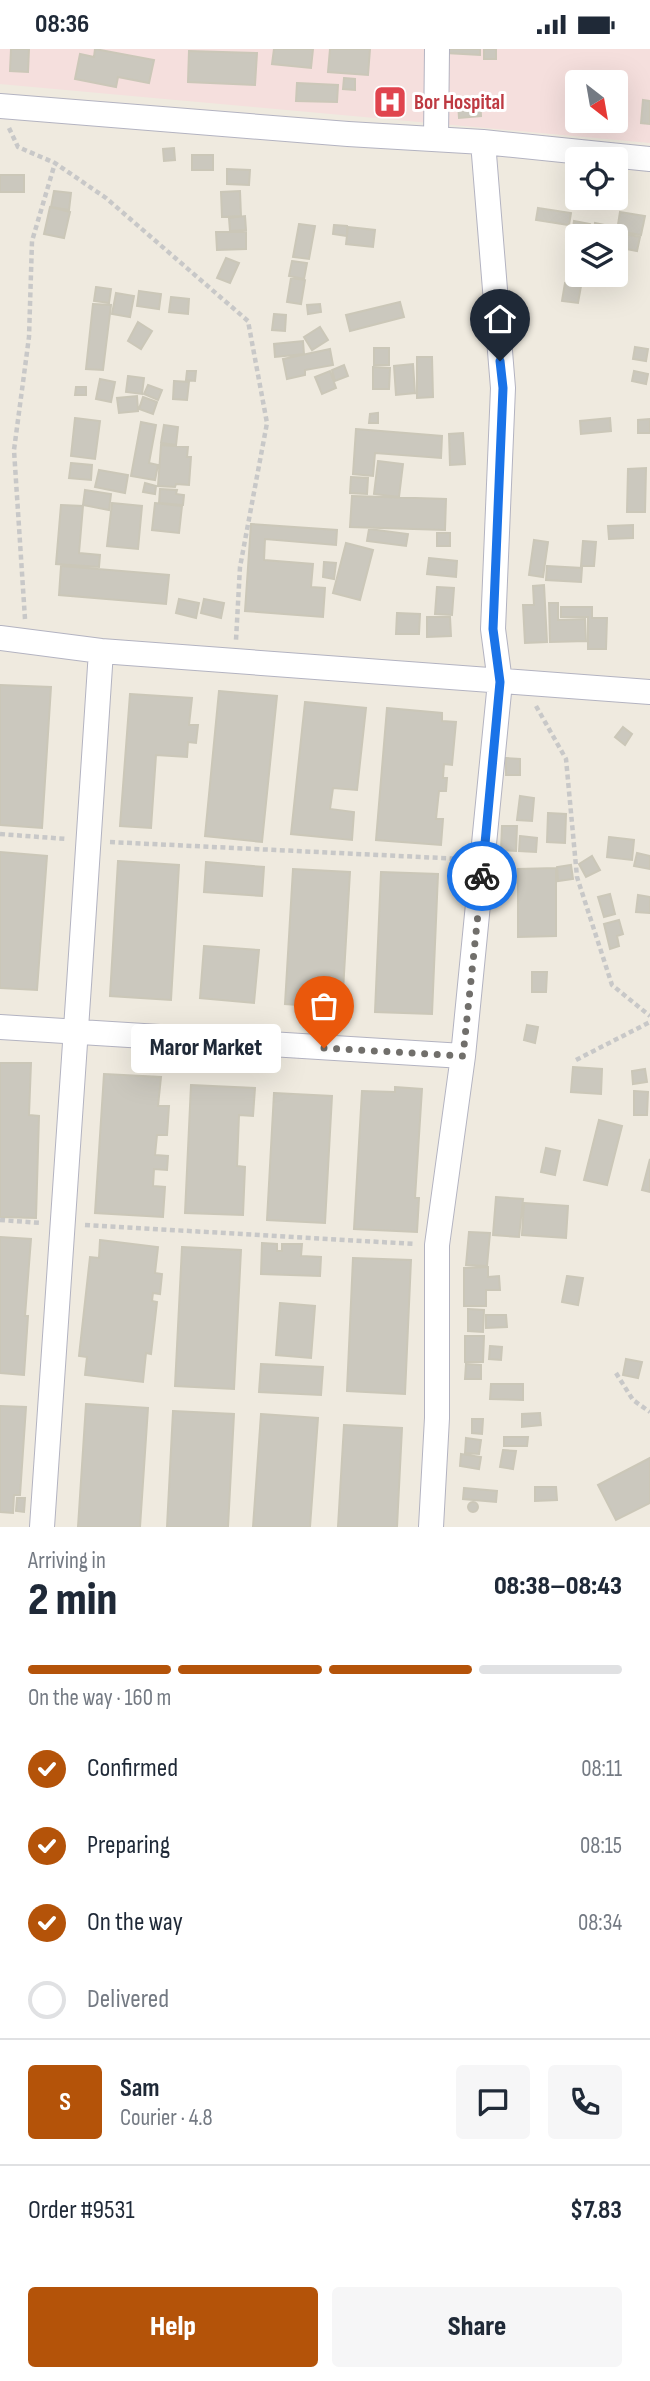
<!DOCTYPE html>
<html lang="en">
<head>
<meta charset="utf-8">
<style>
  :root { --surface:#fff; --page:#f6f6f7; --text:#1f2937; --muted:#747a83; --line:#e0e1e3; --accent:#b45309 }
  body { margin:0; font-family:"Sofia Sans Condensed",sans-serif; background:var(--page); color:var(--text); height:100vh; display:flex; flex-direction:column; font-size:26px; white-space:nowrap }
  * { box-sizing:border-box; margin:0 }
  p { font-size:23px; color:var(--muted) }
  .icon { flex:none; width:38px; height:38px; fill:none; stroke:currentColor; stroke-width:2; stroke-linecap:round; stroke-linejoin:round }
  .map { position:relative; height:1478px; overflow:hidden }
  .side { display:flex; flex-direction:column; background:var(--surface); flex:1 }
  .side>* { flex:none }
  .needle { width:46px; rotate:149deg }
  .buttons { position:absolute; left:565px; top:21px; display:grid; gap:14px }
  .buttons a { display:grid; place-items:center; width:63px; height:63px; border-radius:7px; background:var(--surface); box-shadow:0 7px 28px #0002; font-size:35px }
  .pin { position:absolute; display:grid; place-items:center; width:60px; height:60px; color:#fff; margin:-72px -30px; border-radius:50% 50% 50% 0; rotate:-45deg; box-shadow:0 0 7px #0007 }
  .pin .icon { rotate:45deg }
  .courier { position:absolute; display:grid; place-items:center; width:70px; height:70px; margin:-35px; border:5px solid #1a73e8; border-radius:50%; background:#fff; color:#222; box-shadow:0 2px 9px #0007 }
  .bubble { position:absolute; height:49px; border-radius:7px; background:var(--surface); box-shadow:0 7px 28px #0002; font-size:23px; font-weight:800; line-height:49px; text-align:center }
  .headline em { font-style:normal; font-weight:800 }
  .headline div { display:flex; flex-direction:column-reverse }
  .headline { display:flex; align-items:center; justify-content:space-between; height:119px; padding:0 28px }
  h1 { font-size:46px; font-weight:800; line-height:52px }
  .bar { display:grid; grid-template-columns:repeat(4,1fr); gap:10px 7px; align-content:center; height:84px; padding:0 28px }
  .bar i { height:9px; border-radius:5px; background:var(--line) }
  .bar .on { background:var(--accent) }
  .bar p { grid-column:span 4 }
  .line { display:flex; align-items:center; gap:18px; padding:0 28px; border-top:2px solid var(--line) }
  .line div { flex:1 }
  .round { display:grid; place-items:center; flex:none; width:74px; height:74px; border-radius:7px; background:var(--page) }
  ol { padding:0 28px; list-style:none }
  li { display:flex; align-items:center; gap:21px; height:77px }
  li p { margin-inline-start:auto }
  li .icon { padding:7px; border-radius:50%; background:var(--accent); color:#fff; stroke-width:4 }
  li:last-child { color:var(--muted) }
  li i { width:38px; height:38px; border:4px solid var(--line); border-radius:50% }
  .cta { display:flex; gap:14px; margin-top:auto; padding:14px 28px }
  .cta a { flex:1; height:80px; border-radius:7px; background:var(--accent); color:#fff; font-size:28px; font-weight:800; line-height:80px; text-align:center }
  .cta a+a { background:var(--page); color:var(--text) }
  .status { display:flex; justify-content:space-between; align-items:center; height:49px; padding:0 35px; background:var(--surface); direction:ltr }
  .status svg { height:19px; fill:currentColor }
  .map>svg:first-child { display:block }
</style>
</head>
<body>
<div class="status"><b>08:36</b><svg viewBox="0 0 49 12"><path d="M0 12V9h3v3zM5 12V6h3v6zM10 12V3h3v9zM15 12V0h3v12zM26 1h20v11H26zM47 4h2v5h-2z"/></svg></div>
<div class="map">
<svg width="650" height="1478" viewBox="0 0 650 1478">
  <rect width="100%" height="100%" fill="#efeadf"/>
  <path fill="#f5dfdd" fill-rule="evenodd" d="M0 0H650V94L0 35ZM578 33H616V72H578Z"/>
  <path fill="#cbc8be" stroke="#cbc7b8" stroke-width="2" d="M11 0H29L28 23 10 22Z
    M95 0 154 11 149 34 118 28 116 38 75 30 80 5 94 8Z
    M274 0H313L311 19 272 15Z
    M330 0H370L368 26 328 23Z
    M446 0H480V6L446 4Z
    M484 0H496V10H484Z
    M189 2 257 4 255 36 188 33Z
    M344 29 355 30V41L343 40Z
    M297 34 338 36 337 53 296 52Z
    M623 50 625 70 616 71V51Z
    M480 51 481 67 459 69 458 53Z
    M643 51 650 52V75L641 74Z
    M174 99 175 111 164 112 163 100Z
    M192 106H213V121H192Z
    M227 120 250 121 249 136 227 135Z
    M0 126H24V143H0Z
    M54 142 71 144 69 161 51 158Z
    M240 142 241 167 222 168 221 143Z
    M50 158 70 163 64 189 44 185Z
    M538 159 571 164 569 176 536 171Z
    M620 163 645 167 641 186 617 182Z
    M245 167 246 181 230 182 229 169Z
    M574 172 590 175 588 187 572 186Z
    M595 174 614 178 612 187H593Z
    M299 175 315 177 309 210 293 208Z
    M334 176 347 177V187L333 185Z
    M348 178 375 181 373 198 346 195Z
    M216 183H246V200L217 201Z
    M618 184 640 188 637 202 616 198Z
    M226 209 239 214 230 234 217 229Z
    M292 212 307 214 304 230 289 227Z
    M291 229 305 231 301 255 287 253Z
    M565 234 581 237 578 254 562 252Z
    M96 238 111 240 109 254 94 252Z
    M139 242 161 245 159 260 137 257Z
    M116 244 134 247 130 268 112 265Z
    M171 248 189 250 188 265 169 263Z
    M400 253 404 268 350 282 346 266Z
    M93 255 111 256 103 321 86 320Z
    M320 255 321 263 308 265 307 256Z
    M274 265 286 266 285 282 272 281Z
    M138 273 152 282 141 300 128 292Z
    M320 278 328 291 312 301 304 288Z
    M303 292 304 305 275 308 274 295Z
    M635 298 648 300 646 312 633 310Z
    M374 299H389V316H374Z
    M330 300 333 316 305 321V326L287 330 283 310Z
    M417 308H432L433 348 417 349Z
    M413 315 415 344 396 346 394 317Z
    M344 316 348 327 335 332 332 321Z
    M373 318 390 319 389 340H373Z
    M187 322H196L195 332 186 331Z
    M330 322 336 339 322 345 315 328Z
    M634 322 648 325 646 335 632 332Z
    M128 327 144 329 142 345 126 343Z
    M100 330 115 333 111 353 96 350Z
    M174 332 189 333 187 351 173 350Z
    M148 336 162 341 158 351 144 345Z
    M76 338H86V346H75Z
    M137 347 138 362 119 364 117 349Z
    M143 348 157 353 153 365 139 360Z
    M378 364V374H369L370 365Z
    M75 369 100 372 95 410 71 407Z
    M610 369 611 382 581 385 580 372Z
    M650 370V384H638V371Z
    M141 373 156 376 149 414 158 416 155 431 131 427Z
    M164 376 178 378 176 396 161 394Z
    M356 380 442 387 441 409 375 404 373 427 353 425Z
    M463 384 465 415 450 416 449 385Z
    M161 396 188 398 187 408H191L189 436 176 435 175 438 158 437Z
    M378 412 403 415 399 448 374 445Z
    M71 414 92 416 91 431 69 429Z
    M646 419 645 463H627L628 420Z
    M99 421 128 426 125 444 95 438Z
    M351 428 368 429 367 445 350 444Z
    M145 434 156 437 155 445 143 443Z
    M160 440 177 441 176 445 184 446 183 456 159 454Z
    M85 441 111 445 109 461 83 456Z
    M352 447 446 450 445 481 350 478Z
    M112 454 142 457 138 500 107 497Z
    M155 454 182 457 179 484 152 481Z
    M61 456 83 457 79 504 100 506 99 518 56 515Z
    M251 475 337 481 336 496 265 490 264 511 313 515 311 538 325 539 323 568 245 562Z
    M633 476V489L609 490 608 477Z
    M369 480 408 485 406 497 367 492Z
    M437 484H450V497H437Z
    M534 491 548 493 543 528 529 526Z
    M583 492 596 493 594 517H581Z
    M346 494 373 501 360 551 333 544Z
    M429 509 457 512 456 528 427 525Z
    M324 513 336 514 334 530 323 528Z
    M61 517 169 526 166 555 59 546Z
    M547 517 582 519 581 533 546 531Z
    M544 536 547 593 525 594 523 556H534L533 537Z
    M437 538 454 539 452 566 435 565Z
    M179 550 199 554 196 569 176 564Z
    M204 550 224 554 221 569 201 564Z
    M549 554H558V571L585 570 586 592 550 593Z
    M561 558H592V569H607L606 600H588V568H561Z
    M397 564 420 565 419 585H396Z
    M427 568H450L451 587 427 588Z
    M0 636 51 638 42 779 0 776Z
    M219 642 277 647 262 793 205 787Z
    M130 645 192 649 189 676H198L196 694 188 693 187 708 156 706 151 779 120 777Z
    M305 653 366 659 357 741 333 739 330 760 354 763 352 791 291 785Z
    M387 659 442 664V672L456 673 452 716 444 715 443 729H447L446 742H439L436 770H443L441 796 376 791Z
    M623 678 632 685 625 696 615 688Z
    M506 709 520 710V726H506Z
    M520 747 534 749 532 772 517 771Z
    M548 764 566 765 565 794 547 793Z
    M502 777H517L516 802 501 801Z
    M520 787 537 789 536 803 519 802Z
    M609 788 634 791 632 811 607 808Z
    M0 803 47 807 37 941 0 939Z
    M637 804 650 807V820L634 817Z
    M592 807 600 821 586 828 579 815Z
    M118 812 179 816 171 951 110 947Z
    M206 813 264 818 262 847 204 843Z
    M571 816 573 830 558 832 557 818Z
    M556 819V887L518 888V820Z
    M293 820 350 823 342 959 285 955Z
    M381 823 438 825 432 965 375 963Z
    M610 845 615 865 604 868 598 848Z
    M638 846 650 848V864L636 863Z
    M619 871 623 885 617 887 619 897 610 900 604 875Z
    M204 897 259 901 254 954 200 949Z
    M532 923H547L546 943H532Z
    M527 976 538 978 535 994 524 991Z
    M0 1014H31L29 1066 39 1067 36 1169 0 1168Z
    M573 1018 602 1020 601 1045 571 1043Z
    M645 1020 647 1033 633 1035 632 1022Z
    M104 1025 161 1028 158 1057H169L167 1086H157L155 1106 168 1107 167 1121 154 1120 153 1137 165 1138 163 1168 95 1164Z
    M191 1036 255 1039 253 1067 239 1066 237 1117 245 1118 243 1166 185 1164Z
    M395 1038 422 1040 415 1149H419L417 1183 354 1180 362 1042 395 1043Z
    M634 1042 648 1043 647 1066H634Z
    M274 1044 332 1047 325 1174 267 1171Z
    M599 1071 622 1077 607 1136 584 1131Z
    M546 1099 560 1102 555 1126 541 1123Z
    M650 1110V1143L642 1141Z
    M496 1148 523 1150 519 1188 493 1186Z
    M524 1154 568 1157 566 1189 522 1186Z
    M469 1183 490 1184 487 1217 466 1216Z
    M0 1188 31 1190 25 1267H28L24 1326 0 1324Z
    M100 1191 158 1198 155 1224 162 1225 160 1245 153 1244 152 1252 157 1253 151 1305 146 1304 143 1333 85 1326 87 1308 79 1307 90 1208 99 1209Z
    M262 1194 277 1195V1202H282V1195H302L301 1207 321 1208 320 1227 261 1225Z
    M182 1198 241 1201 234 1340 175 1337Z
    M353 1209 411 1211 405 1345 347 1342Z
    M488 1218V1228L499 1227 500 1241H486V1257H464V1219Z
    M567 1227 583 1229 578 1256 562 1253Z
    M280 1254 315 1257 311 1309 276 1306Z
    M468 1260 484 1261 483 1283 468 1282Z
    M486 1266H506L507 1278 486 1279Z
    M465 1287H484L483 1313H465Z
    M490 1297 502 1298 501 1311 489 1310Z
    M626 1310 642 1313 638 1329 623 1326Z
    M261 1315 323 1318 321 1346 259 1343Z
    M466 1315 481 1316V1330H465Z
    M491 1335H523V1351L490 1350Z
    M86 1355 148 1359 140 1478H78Z
    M0 1357 26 1358 20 1446H14L13 1464 0 1463Z
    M173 1362 234 1365 228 1478H167Z
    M540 1364 541 1376 522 1378V1365Z
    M261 1365 318 1369 310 1478H253Z
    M472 1370H483L482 1385 472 1384Z
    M344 1376 402 1379 397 1478H338Z
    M504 1388H528L527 1397H504Z
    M466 1389 481 1391 479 1405 465 1404Z
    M503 1401 516 1402 513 1420 500 1418Z
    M461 1405 481 1408 479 1420 460 1417Z
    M650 1409V1454L616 1471 598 1436Z
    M535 1438H556L557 1451 535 1452Z
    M464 1439 497 1442 496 1453 463 1450Z
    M17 1449H25L24 1463 16 1462Z
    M468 1458a5 5 0 1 1 10 0a5 5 0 1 1-10 0Z"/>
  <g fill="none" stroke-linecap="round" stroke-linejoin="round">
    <defs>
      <path id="minor" d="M0 57 348 85 483 93 650 110
        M436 90 437 0
        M0 589 101 602 650 643
        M0 978 463 1007
        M42 1478C64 1186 81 894 101 602
        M431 1478 437 1369V1196L463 1007 500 633 493 580 503 339 483 93"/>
    </defs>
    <use href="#minor" stroke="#b3b3c1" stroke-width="26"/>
    <path stroke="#c8c8c8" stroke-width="4.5" stroke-dasharray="5 3.5" stroke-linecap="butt" d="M9 79 18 98 55 114 106 149 248 272 267 374 240 518 236 591
      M25 570 14 401 29 288 32 192 55 114
      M536 657 566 710 577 828 612 936 650 967
      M0 785 67 790
      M110 793 462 810
      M576 1011 650 973
      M0 1171 41 1174
      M85 1176 415 1195
      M616 1324 633 1351 650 1363"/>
    <use href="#minor" stroke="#fff" stroke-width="24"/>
  </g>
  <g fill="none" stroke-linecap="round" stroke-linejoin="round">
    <path stroke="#716f6b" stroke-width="7" stroke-dasharray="0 12.6" d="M324 999 463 1007 482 827"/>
    <path stroke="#1a73e8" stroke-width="9" d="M482 827 500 633 493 580 503 339 500 312"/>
  </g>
  <defs>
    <symbol id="hospital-square" viewBox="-11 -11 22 22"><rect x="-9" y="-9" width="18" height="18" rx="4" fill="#e0444e" stroke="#fff"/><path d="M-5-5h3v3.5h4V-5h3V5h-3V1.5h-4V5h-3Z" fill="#fff"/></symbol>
  </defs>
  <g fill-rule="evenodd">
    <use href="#hospital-square" x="371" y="34" width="38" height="38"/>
  </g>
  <g text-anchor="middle" stroke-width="6" stroke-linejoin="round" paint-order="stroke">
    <g font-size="21" font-weight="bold" fill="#be3a42" stroke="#fff" text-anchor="start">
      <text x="414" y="60">Bor Hospital</text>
    </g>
  </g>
</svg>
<div class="buttons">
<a><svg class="needle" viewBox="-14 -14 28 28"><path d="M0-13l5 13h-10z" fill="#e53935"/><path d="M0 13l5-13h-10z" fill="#747a83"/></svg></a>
<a><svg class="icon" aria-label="locate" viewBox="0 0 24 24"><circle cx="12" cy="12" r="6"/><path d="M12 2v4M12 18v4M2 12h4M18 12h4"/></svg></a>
<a><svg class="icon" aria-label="layers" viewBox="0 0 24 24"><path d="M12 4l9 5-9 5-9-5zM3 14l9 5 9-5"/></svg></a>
</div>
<div class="pin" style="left:324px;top:999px;background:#ea580c"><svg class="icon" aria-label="bag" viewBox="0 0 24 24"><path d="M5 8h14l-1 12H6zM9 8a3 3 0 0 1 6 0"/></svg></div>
<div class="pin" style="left:500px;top:312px;background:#1f2937"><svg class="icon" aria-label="home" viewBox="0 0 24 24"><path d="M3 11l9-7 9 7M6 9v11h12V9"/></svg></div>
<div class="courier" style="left:482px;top:827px"><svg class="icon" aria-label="bike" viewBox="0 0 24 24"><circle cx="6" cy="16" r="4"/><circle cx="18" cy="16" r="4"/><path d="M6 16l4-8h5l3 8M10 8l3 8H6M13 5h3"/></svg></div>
<div class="bubble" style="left:131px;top:975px;width:150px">Maror Market</div>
</div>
<section class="side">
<div class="headline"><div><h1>2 min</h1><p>Arriving in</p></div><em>08:38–08:43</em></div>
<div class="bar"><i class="on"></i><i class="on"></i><i class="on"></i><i></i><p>On the way · 160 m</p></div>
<ol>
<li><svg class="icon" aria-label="check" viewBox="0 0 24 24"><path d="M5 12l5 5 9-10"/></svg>Confirmed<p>08:11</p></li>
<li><svg class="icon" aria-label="check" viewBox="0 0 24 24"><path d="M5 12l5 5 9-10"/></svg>Preparing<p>08:15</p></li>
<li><svg class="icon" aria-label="check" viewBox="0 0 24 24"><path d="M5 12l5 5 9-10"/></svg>On the way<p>08:34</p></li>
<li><i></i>Delivered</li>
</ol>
<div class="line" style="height:126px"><b class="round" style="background:var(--accent);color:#fff">S</b><div><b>Sam</b><p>Courier · 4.8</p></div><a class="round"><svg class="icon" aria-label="chat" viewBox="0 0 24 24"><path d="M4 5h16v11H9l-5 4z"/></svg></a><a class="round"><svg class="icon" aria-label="phone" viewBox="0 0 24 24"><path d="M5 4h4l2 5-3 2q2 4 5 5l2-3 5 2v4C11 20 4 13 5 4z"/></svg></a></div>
<div class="line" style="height:91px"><div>Order #9531</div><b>$7.83</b></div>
<div class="cta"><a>Help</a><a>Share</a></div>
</section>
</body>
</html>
